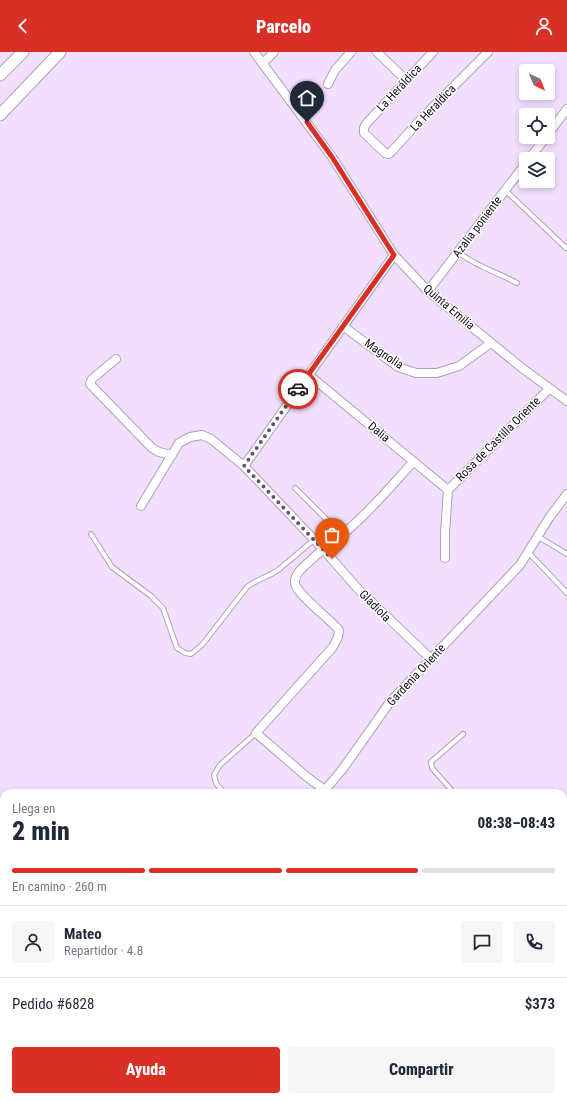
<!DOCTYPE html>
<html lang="es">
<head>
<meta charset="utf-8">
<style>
  :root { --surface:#fff; --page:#f6f6f7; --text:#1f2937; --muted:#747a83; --line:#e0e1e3; --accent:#d93025 }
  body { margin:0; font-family:"Roboto Condensed",sans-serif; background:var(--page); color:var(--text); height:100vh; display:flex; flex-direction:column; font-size:15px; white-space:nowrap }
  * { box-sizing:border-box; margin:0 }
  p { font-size:13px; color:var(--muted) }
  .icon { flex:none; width:22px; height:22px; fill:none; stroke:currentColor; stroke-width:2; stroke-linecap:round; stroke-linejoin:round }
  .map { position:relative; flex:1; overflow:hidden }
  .details { position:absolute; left:0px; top:737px; width:567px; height:312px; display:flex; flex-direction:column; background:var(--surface); border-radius:12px 12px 0 0; box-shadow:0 2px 6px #0003 }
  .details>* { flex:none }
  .needle { width:26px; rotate:137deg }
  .buttons { position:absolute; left:519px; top:12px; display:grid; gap:8px }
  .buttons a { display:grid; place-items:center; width:36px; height:36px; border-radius:4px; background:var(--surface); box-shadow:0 2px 6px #0003; font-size:20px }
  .pin { position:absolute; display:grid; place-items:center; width:34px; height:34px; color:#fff; margin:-41px -17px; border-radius:50% 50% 50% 0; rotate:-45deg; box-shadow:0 0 4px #0007 }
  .pin .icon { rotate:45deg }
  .courier { position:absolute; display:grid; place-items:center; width:40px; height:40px; margin:-20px; border:3px solid #d93025; border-radius:50%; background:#fff; color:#222; box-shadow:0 1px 5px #0007 }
  .overview em { font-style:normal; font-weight:800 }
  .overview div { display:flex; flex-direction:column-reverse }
  .overview { display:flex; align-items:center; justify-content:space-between; height:68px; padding:0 12px }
  h1 { font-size:26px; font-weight:800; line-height:30px }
  .bar { display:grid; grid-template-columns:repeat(4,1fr); gap:6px 4px; align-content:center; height:48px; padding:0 12px }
  .bar i { height:5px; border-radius:3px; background:var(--line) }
  .bar .current { background:var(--accent) }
  .bar p { grid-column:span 4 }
  .line { display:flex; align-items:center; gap:10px; padding:0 12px; border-top:1px solid var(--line) }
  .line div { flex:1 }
  .round { display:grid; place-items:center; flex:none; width:42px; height:42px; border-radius:4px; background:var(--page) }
  .primary-button { display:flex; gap:8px; margin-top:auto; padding:8px 12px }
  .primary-button a { flex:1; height:46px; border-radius:4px; background:var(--accent); color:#fff; font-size:16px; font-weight:800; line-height:46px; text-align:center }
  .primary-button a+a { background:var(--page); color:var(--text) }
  header { display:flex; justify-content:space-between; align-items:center; height:52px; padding:0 12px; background:var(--accent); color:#fff; font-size:18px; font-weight:800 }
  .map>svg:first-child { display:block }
</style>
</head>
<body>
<header><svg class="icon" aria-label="back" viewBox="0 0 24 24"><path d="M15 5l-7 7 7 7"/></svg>Parcelo<svg class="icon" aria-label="person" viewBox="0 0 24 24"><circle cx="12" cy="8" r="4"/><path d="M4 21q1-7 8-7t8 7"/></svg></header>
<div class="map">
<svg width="567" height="1049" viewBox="0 0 567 1049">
  <rect width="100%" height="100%" fill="#f1dffd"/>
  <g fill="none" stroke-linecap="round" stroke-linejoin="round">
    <defs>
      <path id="service" d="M505 138 566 196
        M458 200C475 214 497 220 517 231
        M91 482 112 515 151 544 163 556 177 596 185 601 191 602 202 593 247 535C256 528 267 525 277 519L328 476 330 473 329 470 295 436
        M537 484 567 502
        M528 500 567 541
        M224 741 216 731 214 723 220 713 256 681
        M454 741 432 716 431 710 463 682
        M105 1045 107 1049
        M170 1045 173 1049
        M210 1045 213 1049
        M274 1045 277 1049"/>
      <path id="minor" d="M254 0 332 105 394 203 428 239 522 316 567 349
        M377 0 406 28
        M433 0 366 72 364 76V81L385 101 389 102 392 99 422 66 488 0
        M263 11 274 0
        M328 32 335 18 351 0
        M548 82 567 57
        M529 107 546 85
        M428 239 526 111
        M343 274 398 315 416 321H437L459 314 491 291
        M116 307 92 327 90 332 152 396 159 400 172 403
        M309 323 448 438
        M413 410C393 432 373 456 350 476 338 487 324 496 312 507 305 514 294 521 295 531 296 542 330 567 339 578L338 585 333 595 256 681 307 725 325 738 342 718 390 650 520 513 549 466 567 442
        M244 414 394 203
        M448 438 549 337
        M141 454 179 391 190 385 202 383 211 387 244 414 323 497 358 537 431 607
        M445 506V481L448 438
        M0 1043 4 1040
        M475 1045 478 1049"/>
      <path id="secondary" d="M0 23 23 0
        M0 63 60 0"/>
      <path id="primary" d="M563 870 567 867
        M563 895 567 892
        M346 1049 351 1045
        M378 1049 383 1045"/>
    </defs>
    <use href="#service" stroke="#b09fbb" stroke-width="6"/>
    <use href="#minor" stroke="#b09fbb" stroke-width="10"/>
    <use href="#secondary" stroke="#b09fbb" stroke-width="13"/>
    <use href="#primary" stroke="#fff" stroke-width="14"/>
    <use href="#service" stroke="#fff" stroke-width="4"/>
    <use href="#minor" stroke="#fff" stroke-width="8"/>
    <use href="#secondary" stroke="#fff" stroke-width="11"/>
    <use href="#primary" stroke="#dfe1fd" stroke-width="12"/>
  </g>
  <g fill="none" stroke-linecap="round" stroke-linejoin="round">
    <path stroke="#605667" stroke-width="4" stroke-dasharray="0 7.2" d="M298 337 244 414 332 507"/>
    <path stroke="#d93025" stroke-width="5" d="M298 337 394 203 332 105 307 70"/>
  </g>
  <g text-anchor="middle" stroke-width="3" stroke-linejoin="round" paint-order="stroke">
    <g font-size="12" fill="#120c16" stroke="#fff">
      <text transform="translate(399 36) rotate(-47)" y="4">La Heráldica</text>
      <text transform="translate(433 56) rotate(-46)" y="4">La Heraldica</text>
      <text transform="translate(477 175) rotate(-53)" y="4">Azalia poniente</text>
      <text transform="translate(449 255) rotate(40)" y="4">Quinta Emilia</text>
      <text transform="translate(384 302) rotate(34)" y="4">Magnolia</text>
      <text transform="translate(379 380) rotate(40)" y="4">Dalia</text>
      <text transform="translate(498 387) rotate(-45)" y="4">Rosa de Castilla Oriente</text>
      <text transform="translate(375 554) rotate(45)" y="4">Gladiola</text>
      <text transform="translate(416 623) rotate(-47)" y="4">Gardenia Oriente</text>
    </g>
  </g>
</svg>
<div class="buttons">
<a><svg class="needle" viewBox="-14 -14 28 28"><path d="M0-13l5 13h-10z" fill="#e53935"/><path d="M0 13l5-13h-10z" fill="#747a83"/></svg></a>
<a><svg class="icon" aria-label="locate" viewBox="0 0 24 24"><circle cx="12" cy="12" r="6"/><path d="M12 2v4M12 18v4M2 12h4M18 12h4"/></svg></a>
<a><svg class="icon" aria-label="layers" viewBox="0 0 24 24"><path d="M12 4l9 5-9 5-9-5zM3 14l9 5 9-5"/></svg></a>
</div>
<div class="pin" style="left:332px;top:507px;background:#ea580c"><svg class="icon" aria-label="bag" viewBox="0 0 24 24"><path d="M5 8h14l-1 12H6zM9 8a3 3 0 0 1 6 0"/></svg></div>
<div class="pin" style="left:307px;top:70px;background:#1f2937"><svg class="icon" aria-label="home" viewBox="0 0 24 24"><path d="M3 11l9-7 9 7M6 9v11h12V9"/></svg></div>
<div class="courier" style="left:298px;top:337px"><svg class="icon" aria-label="car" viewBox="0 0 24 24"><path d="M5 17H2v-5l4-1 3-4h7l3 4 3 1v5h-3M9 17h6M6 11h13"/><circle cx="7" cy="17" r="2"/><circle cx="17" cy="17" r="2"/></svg></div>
<section class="details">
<div class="overview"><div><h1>2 min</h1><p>Llega en</p></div><em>08:38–08:43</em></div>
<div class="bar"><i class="current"></i><i class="current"></i><i class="current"></i><i></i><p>En camino · 260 m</p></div>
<div class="line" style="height:72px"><a class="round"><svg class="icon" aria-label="person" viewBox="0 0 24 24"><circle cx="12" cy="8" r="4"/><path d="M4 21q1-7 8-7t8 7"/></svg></a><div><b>Mateo</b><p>Repartidor · 4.8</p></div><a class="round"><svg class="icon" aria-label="chat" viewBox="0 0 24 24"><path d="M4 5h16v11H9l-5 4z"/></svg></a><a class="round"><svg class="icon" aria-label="phone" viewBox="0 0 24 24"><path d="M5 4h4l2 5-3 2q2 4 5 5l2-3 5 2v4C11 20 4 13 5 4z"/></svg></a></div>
<div class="line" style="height:52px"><div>Pedido #6828</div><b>$373</b></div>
<div class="primary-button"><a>Ayuda</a><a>Compartir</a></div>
</section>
</div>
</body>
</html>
